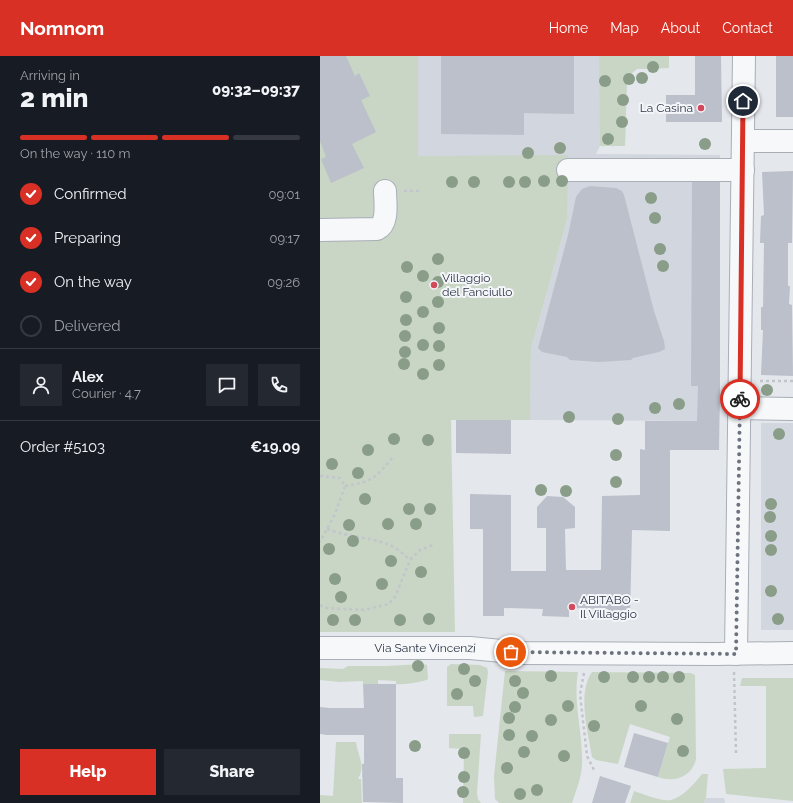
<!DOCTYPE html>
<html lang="en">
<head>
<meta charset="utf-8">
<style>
  :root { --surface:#171b24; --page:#242831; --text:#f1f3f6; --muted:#9ea1a6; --line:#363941; --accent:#d93025 }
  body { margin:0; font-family:Raleway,sans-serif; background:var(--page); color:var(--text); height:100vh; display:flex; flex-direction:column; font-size:15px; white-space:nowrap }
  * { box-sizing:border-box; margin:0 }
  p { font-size:13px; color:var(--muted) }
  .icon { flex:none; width:22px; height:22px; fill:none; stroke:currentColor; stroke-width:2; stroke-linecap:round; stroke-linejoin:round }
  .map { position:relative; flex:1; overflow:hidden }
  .drawer { display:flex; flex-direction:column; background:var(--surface); width:320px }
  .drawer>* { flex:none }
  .pin { position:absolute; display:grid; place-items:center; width:34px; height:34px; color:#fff; margin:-17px; border:2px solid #fff; border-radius:50%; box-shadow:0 1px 4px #0007 }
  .courier { position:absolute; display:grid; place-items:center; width:40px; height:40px; margin:-20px; border:3px solid #d93025; border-radius:50%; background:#fff; color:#222; box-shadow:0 1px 5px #0007 }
  .headline em { font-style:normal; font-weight:800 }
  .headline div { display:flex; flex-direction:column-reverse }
  .headline { display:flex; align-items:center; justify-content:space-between; height:68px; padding:0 20px }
  h1 { font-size:26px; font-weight:800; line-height:30px }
  .bar { display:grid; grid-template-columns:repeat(4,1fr); gap:6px 4px; align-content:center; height:48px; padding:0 20px }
  .bar i { height:5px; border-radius:3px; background:var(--line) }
  .bar .current { background:var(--accent) }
  .bar p { grid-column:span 4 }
  .line { display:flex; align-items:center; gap:10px; padding:0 20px; border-top:1px solid var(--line) }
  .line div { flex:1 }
  .round { display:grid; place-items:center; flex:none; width:42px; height:42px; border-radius:0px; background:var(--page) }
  ol { padding:0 20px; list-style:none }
  li { display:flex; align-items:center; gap:12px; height:44px }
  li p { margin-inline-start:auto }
  li .icon { padding:4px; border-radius:50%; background:var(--accent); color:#fff; stroke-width:4 }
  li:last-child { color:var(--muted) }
  li i { width:22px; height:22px; border:2px solid var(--line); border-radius:50% }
  .action { display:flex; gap:8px; margin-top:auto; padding:8px 20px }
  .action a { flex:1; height:46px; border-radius:0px; background:var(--accent); color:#fff; font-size:16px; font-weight:800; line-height:46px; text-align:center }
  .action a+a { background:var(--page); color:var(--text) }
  header { display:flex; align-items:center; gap:24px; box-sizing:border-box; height:56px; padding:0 20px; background:var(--accent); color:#fff }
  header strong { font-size:19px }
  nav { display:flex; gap:22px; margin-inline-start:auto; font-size:14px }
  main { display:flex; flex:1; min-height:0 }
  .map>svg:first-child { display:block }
</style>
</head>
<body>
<header>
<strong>Nomnom</strong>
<nav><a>Home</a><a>Map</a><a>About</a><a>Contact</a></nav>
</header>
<main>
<section class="drawer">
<div class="headline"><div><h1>2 min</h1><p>Arriving in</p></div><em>09:32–09:37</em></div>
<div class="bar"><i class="current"></i><i class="current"></i><i class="current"></i><i></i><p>On the way · 110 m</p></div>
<ol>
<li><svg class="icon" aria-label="check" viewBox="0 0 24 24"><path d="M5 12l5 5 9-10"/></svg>Confirmed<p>09:01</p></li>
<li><svg class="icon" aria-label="check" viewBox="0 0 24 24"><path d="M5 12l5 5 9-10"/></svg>Preparing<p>09:17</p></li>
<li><svg class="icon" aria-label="check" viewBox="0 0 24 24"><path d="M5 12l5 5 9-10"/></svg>On the way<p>09:26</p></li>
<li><i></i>Delivered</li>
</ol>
<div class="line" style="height:72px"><a class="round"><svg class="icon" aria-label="person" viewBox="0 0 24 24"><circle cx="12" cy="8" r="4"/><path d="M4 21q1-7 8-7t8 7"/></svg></a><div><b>Alex</b><p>Courier · 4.7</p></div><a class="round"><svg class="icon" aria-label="chat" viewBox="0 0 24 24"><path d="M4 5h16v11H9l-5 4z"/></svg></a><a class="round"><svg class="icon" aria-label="phone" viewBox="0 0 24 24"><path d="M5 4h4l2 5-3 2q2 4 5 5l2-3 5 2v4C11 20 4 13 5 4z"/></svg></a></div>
<div class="line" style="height:52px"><div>Order #5103</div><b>€19.09</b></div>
<div class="action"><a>Help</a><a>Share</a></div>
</section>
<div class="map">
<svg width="473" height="747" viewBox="0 0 473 747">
  <rect width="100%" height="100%" fill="#e4e7ec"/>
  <path fill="#d2d6de" d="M98 0H349V12L317 13 307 21 305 90H280L276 98 400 99V331L399 365 210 364 211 293 247 164V124L98 100Z
    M441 367H473V574H441Z
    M386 742H404L405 747H384Z"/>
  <path fill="#c9d6c5" d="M0 0H98V100L248 99 247 164 211 293 210 364H131L135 576H0Z
    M279 0H349V12L317 13 307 21 305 90H280Z
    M103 608 107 609 108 623C104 626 82 629 76 628V625L58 624V628H43V625L20 626 0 624V612L23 613 28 610H66Z
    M131 608 160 609 167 612 168 616 163 660 154 661 153 650H127V611Z
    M185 615 258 616C253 645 262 673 262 702 263 718 257 732 252 747H179L175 743 174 720Z
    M272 616 371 617 375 619 376 703C372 721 354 727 338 721L350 681 310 668 298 708 276 704 272 701C268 677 257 637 272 616Z
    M422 622H473V745L406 738 403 713 446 712V630H420Z
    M129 678H161L157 737 158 743 161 747H143L144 693 129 692Z
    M16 686H36C38 701 46 709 38 723H41L42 747H0V739L13 740Z
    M382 718H388L386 742 384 747H310L314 735C323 738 342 746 351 744 364 740 374 728 382 718Z"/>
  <path fill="#bbc0ca" d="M0 0H26L35 20 39 17 50 40 41 44 56 76 32 88 44 112 11 127 1 103 6 101 0 85Z
    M121 0H254V58L204 57V79L121 78Z
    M375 0H401L402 66H346V39H375Z
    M456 0H473V61H456Z
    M473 115 472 187H468V230H470L469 248 472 249 473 320 441 319 443 274H441V251H443L444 187H440L441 160 444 159 442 116Z
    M372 126H400V331L399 394H350V475L312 474 310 561H288V553L249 552V561L222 560 223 553 184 552V560H163V473H150V438L191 439V515H226V472H217V451L227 440 243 441 255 451V472L245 473 246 514H281L282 440 320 439V393L325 394V365H377L378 330H371Z
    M270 130 296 132 302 135 304 139 334 255 344 285 345 293 339 296 313 302 311 304 279 306 250 304 247 301 222 296 218 292 248 179 256 141 262 133Z
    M136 364H191V398L136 397Z
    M43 628H76V722H83V747L43 746 42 708H44V679H7L0 678V651L9 652H44Z
    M314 677 348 687 338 721 304 711Z
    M280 720 311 730 305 747H272Z"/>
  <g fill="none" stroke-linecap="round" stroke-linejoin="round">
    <defs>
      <g id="minor">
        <path d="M423 85H473"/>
        <path d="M248 114H423"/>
        <path d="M0 174 57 173C69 167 65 146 65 135"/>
        <path d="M420 352 473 353"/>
        <path id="s1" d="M0 592H150L204 597 395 598 473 597"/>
        <path d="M416 598 424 0"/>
      </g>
    </defs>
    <use href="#minor" stroke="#a9aeb7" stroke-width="24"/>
    <path stroke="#c2c5cb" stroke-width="2.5" stroke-dasharray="3 3" stroke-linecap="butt" d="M84 135H101
      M440 325H473
      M0 420 20 422 25 430 15 458 0 486
      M25 430C53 426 56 421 74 400
      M7 473C27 481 50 481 70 489 77 492 84 499 90 504
      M0 549 6 552 44 554 69 548 75 541 90 504 100 494 113 489
      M414 616 416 697
      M264 617 260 638 267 700 274 714"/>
    <use href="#minor" stroke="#f7f8fa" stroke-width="22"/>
  </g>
  <g fill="#899d89">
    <circle cx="333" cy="11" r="6"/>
    <circle cx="322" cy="22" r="6"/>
    <circle cx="309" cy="23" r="6"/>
    <circle cx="285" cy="25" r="6"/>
    <circle cx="303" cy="44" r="6"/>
    <circle cx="302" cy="66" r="6"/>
    <circle cx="288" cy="83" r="6"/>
    <circle cx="385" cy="88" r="6"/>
    <circle cx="240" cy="92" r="6"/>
    <circle cx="208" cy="97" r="6"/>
    <circle cx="224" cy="125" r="6"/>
    <circle cx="242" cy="125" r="6"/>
    <circle cx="132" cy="126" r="6"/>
    <circle cx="154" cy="126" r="6"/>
    <circle cx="189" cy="126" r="6"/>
    <circle cx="205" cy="126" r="6"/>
    <circle cx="331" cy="142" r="6"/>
    <circle cx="335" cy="162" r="6"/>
    <circle cx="340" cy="193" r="6"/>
    <circle cx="118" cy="203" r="6"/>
    <circle cx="343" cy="210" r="6"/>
    <circle cx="87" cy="211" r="6"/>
    <circle cx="103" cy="220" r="6"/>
    <circle cx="118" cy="226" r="6"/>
    <circle cx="86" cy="241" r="6"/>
    <circle cx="118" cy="246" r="6"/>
    <circle cx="103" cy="256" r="6"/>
    <circle cx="86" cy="264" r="6"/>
    <circle cx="119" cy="272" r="6"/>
    <circle cx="85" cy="280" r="6"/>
    <circle cx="103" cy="289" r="6"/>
    <circle cx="119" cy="290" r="6"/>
    <circle cx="85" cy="296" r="6"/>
    <circle cx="84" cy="308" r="6"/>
    <circle cx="119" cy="309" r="6"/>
    <circle cx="103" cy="318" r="6"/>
    <circle cx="447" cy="334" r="6"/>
    <circle cx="359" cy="348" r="6"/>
    <circle cx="335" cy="352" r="6"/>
    <circle cx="249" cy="361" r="6"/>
    <circle cx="298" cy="363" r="6"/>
    <circle cx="459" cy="378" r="6"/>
    <circle cx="74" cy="383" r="6"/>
    <circle cx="108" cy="384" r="6"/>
    <circle cx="48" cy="394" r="6"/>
    <circle cx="296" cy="399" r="6"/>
    <circle cx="12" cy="408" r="6"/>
    <circle cx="38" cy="417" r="6"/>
    <circle cx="296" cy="426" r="6"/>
    <circle cx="221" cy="434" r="6"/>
    <circle cx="246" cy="435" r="6"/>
    <circle cx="45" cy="443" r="6"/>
    <circle cx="451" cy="448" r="6"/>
    <circle cx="89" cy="453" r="6"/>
    <circle cx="110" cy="453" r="6"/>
    <circle cx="450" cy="461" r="6"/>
    <circle cx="68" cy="468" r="6"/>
    <circle cx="96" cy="468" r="6"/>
    <circle cx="29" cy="469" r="6"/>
    <circle cx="451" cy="480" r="6"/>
    <circle cx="33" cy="485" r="6"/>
    <circle cx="9" cy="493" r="6"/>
    <circle cx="451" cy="494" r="6"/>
    <circle cx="71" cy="505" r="6"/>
    <circle cx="101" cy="516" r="6"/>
    <circle cx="15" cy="523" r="6"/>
    <circle cx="62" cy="528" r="6"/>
    <circle cx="451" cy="535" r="6"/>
    <circle cx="21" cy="541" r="6"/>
    <circle cx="109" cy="563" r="6"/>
    <circle cx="458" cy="563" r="6"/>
    <circle cx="13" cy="564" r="6"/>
    <circle cx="35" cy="564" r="6"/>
    <circle cx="80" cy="564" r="6"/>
    <circle cx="98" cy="610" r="6"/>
    <circle cx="144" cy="613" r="6"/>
    <circle cx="231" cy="620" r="6"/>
    <circle cx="284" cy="621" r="6"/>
    <circle cx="313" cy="621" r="6"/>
    <circle cx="329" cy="621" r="6"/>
    <circle cx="343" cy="621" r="6"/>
    <circle cx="359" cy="621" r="6"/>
    <circle cx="155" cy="625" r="6"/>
    <circle cx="195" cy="625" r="6"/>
    <circle cx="203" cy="637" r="6"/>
    <circle cx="137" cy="638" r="6"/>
    <circle cx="248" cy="650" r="6"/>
    <circle cx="321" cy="650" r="6"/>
    <circle cx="195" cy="651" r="6"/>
    <circle cx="189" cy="662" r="6"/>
    <circle cx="357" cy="663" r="6"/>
    <circle cx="231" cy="664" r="6"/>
    <circle cx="274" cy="670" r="6"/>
    <circle cx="189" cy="679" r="6"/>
    <circle cx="212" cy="680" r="6"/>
    <circle cx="95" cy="690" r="6"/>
    <circle cx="363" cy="695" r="6"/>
    <circle cx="204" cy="696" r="6"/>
    <circle cx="144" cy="697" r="6"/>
    <circle cx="244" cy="700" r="6"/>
    <circle cx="187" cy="712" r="6"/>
    <circle cx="144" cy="721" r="6"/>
    <circle cx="217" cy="734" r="6"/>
    <circle cx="143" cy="736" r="6"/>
    <circle cx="200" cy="738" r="6"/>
  </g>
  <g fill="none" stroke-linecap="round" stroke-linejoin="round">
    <path stroke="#6c737f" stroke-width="4" stroke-dasharray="0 7.2" d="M191 596 416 598 420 343"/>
    <path stroke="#d93025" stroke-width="5" d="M420 343 423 45"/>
  </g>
  <g fill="#d1495b" stroke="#f4f6f9" stroke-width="1.5">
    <circle cx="381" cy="52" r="4"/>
    <circle cx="114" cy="229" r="4"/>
    <circle cx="252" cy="551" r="4"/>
  </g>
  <g text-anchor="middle" stroke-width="4" stroke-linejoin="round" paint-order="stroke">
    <g font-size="12" fill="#2b3445" stroke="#f4f6f9" text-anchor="start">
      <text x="373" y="56" text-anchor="end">La Casina</text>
      <text x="122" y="226">Villaggio<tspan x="122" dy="14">del Fanciullo</tspan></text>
      <text x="260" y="548">ABITABO -<tspan x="260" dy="14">Il Villaggio</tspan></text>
    </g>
    <g font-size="12" fill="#2b3445" stroke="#f4f6f9">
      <text dy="4" stroke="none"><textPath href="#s1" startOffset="105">Via Sante Vincenzi</textPath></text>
    </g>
  </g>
</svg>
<div class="pin" style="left:191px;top:596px;background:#ea580c"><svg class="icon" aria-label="bag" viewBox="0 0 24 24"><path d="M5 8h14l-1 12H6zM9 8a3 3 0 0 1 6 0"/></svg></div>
<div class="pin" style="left:423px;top:45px;background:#1f2937"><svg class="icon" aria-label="home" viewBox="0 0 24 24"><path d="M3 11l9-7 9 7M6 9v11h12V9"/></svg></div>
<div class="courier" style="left:420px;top:343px"><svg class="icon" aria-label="bike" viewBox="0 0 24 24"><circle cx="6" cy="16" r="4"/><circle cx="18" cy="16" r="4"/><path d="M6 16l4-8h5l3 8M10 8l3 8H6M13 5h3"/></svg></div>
</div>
</main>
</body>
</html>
